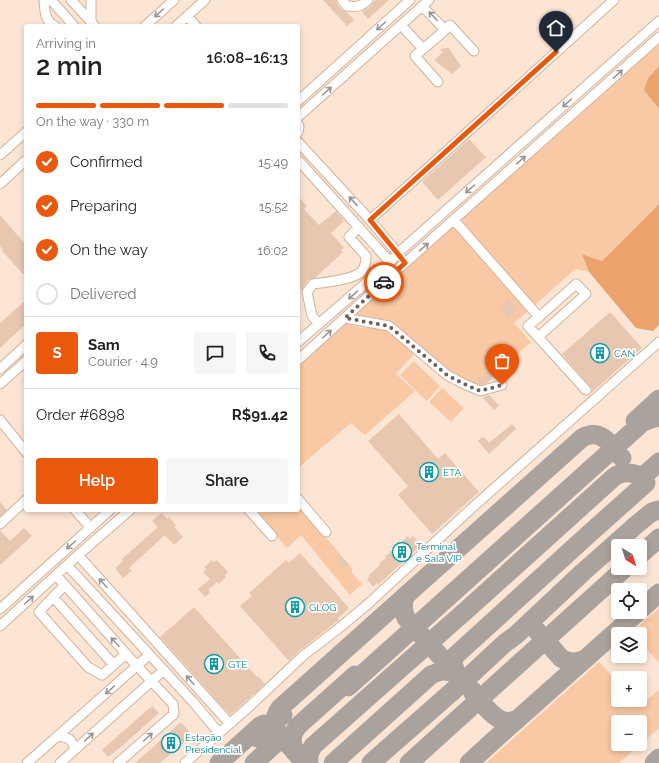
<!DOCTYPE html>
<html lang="en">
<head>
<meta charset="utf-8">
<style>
  :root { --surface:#fff; --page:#f6f6f6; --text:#222; --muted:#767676; --line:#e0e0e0; --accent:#ea580c }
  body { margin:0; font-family:Raleway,sans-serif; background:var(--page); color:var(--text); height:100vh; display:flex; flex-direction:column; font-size:15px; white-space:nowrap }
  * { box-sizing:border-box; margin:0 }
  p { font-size:13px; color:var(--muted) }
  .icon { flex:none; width:22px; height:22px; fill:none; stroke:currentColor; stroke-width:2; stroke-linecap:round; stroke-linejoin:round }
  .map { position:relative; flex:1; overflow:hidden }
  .side { position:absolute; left:24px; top:24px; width:276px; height:488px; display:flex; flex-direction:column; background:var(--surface); border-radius:4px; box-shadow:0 2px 6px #0003 }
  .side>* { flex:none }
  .needle { width:26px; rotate:142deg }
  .tools { position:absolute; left:611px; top:539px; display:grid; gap:8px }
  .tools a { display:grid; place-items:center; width:36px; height:36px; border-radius:4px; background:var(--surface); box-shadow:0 2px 6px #0003; font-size:20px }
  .pin { position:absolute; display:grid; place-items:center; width:34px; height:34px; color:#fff; margin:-41px -17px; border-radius:50% 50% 50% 0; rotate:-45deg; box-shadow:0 0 4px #0007 }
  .pin .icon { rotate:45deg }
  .courier { position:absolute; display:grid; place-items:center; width:40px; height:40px; margin:-20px; border:3px solid #ea580c; border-radius:50%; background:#fff; color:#222; box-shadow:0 1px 5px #0007 }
  .overview em { font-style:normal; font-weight:600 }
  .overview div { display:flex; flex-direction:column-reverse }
  .overview { display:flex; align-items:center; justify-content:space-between; height:68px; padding:0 12px }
  h1 { font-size:26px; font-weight:600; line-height:30px }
  .bar { display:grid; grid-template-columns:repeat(4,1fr); gap:6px 4px; align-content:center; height:48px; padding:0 12px }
  .bar i { height:5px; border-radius:3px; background:var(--line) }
  .bar .on { background:var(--accent) }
  .bar p { grid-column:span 4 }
  .line { display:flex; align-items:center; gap:10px; padding:0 12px; border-top:1px solid var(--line) }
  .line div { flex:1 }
  .round { display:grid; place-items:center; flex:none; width:42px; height:42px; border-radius:4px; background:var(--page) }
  ol { padding:0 12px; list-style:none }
  li { display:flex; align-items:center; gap:12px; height:44px }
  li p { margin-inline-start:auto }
  li .icon { padding:4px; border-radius:50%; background:var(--accent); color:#fff; stroke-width:4 }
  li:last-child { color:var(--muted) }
  li i { width:22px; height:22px; border:2px solid var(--line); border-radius:50% }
  .primary-button { display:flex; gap:8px; margin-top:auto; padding:8px 12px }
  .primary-button a { flex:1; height:46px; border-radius:4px; background:var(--accent); color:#fff; font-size:16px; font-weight:600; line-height:46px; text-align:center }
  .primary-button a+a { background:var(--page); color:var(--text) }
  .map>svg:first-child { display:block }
</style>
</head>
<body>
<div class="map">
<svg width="659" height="763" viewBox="0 0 659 763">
  <rect width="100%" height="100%" fill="#faf4ef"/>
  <path fill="#fde5d4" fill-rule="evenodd" d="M0 0H659V763H0ZM26 26H298V510H26ZM618 546H640V568H618ZM618 590H640V612H618ZM618 634H640V656H618ZM618 678H640V700H618ZM618 722H640V744H618Z"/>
  <path fill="#f9c8a4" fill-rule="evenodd" d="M659 40V66L648 78 644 90 659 109V204L602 261 582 254 589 272 575 269 535 305 459 218Z
    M452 225 528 311 514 323 531 342 480 387 446 371 389 322 351 316Z
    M344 323 362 328 376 327 388 329 414 354 396 374 415 391 365 435 351 423 298 468V364Z
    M414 361 440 386 427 401 400 375Z
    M442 388 464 408 451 422 429 402Z
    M298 505 352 568V573L362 584 350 595 301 535 287 548 254 510H298Z
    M659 608V663L640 641V634H634L632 632Z
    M599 662 618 682V700H635L640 706 659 689V728L619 763H486ZM618 722H640V744H618Z"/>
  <path fill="#eba36b" d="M659 66V109L644 90 648 78Z
    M659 204V325L653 331 636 328 589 272 582 254 602 261Z"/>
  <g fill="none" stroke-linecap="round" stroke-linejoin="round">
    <path stroke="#aaa29c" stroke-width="19" d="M635 421 659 399
      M641 478 659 462
      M640 555 659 538
      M406 595C402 604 403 609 406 618L457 675
      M640 610 659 593
      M537 631 561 658C569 663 575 663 583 660
      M348 687 643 422 651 419 659 417
      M472 690 473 693C480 701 494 719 504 721 508 722 512 721 517 720
      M257 738 283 715
      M295 752C291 741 291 735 298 726L355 675
      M219 763 260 726 264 724
      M254 763 277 742H283L287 743
      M305 763C299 757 293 750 288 744 277 733 269 723 280 708L582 438C601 427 612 446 622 458
      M309 763C308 757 309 752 313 746L471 606 614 477C622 471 630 472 638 475
      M333 763 431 675C442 670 445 670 456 674L453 662 455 656 590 533 646 483
      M371 763 463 682 505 643 516 635 582 573 636 525 652 512 659 510
      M409 763 625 568
      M469 763 493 741 638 612
      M654 763 659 758"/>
  </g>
  <path fill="#e7c7b0" d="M323 0H336L337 4 342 10 347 12 354 20 347 26Z
    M375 0H389L368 19 362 12 370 7Z
    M448 47 461 66 452 74 434 60 443 52 440 49 447 48Z
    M469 139 486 157 438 200 422 182Z
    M298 196 307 206 304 209 319 225 336 211 344 221 331 233 344 248 341 250 343 252 315 278 308 280 302 289 298 293Z
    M0 215 26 245V271L23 274 2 251 3 250 0 246Z
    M509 299 518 308 507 318 499 309Z
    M26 300V324L0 348V323Z
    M610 312 642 348 591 393 592 389 590 386 562 354Z
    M501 359 508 366 500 373 499 372 487 383 480 385 479 384 477 381Z
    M489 395 499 406 494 410 483 398 486 396Z
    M399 414 438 459 445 453 479 492 432 534 398 495 408 486 368 441Z
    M512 424 516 429 489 454 478 441 482 437 483 438 484 437 489 443Z
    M0 502 7 510 0 516Z
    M162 513 167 519 169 517 176 525 174 527 183 537 174 545 165 535 129 568 132 571 123 578 115 568 123 561 122 559 158 527 152 521Z
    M24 528 32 536 0 565V530L10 541Z
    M408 536 410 539 413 536 421 545 378 585 377 583 373 587 367 579 370 576 369 575 379 566 380 562 387 558 385 557Z
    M300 553 349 608 338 618 339 620 300 650 289 661 240 606 252 596 249 593 286 560 289 563Z
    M341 556 349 564 343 569 339 565 340 563 337 560Z
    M212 560 213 562 217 560 228 572 225 575 226 577 219 584 217 582 208 590 210 592 205 597 198 589 210 579 203 572 206 570 204 567Z
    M194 607 257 677 258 676 265 684 230 715 160 637Z
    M152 706 159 713 122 746 108 757 102 750 122 732Z
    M181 722 192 735 186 741 160 763H135Z"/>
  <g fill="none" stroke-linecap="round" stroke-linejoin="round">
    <defs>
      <path id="minor" d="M44 0C45 11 44 20 55 26
        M51 0 74 26
        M71 0 95 26
        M91 0V22
        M342 0 347 6C357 7 361 7 368 0
        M187 16 196 26
        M401 25 423 49 445 30 422 6
        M145 26 174 0
        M176 26 205 0
        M445 30 450 25 474 51
        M423 49 415 56 438 82
        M298 101 410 0
        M298 117 429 0
        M298 124 299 127 298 132
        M298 142 370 220 401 257
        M0 155 26 132
        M298 160 390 262
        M0 184 26 160
        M370 220 614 0
        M454 220 539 317 576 284 586 294 538 337
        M539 317 528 326 586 390
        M345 318 389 326 408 342 447 375 462 383 480 391 502 385
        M319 324 312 316 307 292 313 284C326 282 354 280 362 271 365 267 366 261 366 256L349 237 359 227
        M298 342 390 262 398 253 659 21
        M298 360 405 263 659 37
        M0 369 26 345
        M0 384 26 361
        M0 420 26 452
        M298 499 326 532
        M75 510 91 528
        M249 510 272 536
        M0 524 26 500
        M78 555 230 724
        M67 565 194 703 219 733
        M56 575 137 666 173 704 174 714 118 763
        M65 585 53 597 114 665
        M53 597 39 612 88 667 102 675 126 654
        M0 609 110 510
        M0 626 78 555 130 510
        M58 736C69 738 71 738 75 749
        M27 763 149 655
        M60 763 164 670
        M185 763 251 705 304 655 338 629 368 604 473 507 659 342"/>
    </defs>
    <use href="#minor" stroke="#d2b39c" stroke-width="11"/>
    <use href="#minor" stroke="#fff" stroke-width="9"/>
  </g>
  <defs><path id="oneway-shaft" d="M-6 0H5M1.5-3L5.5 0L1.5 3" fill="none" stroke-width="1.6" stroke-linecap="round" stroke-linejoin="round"/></defs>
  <g stroke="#9a9592">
    <use href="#oneway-shaft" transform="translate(159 13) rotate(138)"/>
    <use href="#oneway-shaft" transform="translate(433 16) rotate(-134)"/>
    <use href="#oneway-shaft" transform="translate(381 26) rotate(138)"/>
    <use href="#oneway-shaft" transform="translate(618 74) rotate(-42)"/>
    <use href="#oneway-shaft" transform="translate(327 91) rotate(-42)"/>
    <use href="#oneway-shaft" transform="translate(567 103) rotate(138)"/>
    <use href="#oneway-shaft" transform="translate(521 160) rotate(-42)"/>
    <use href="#oneway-shaft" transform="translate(470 189) rotate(138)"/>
    <use href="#oneway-shaft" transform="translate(353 201) rotate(-133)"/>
    <use href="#oneway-shaft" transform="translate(424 247) rotate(-41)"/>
    <use href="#oneway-shaft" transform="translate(353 295) rotate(139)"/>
    <use href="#oneway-shaft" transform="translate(327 334) rotate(-42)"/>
    <use href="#oneway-shaft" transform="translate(71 545) rotate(138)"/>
    <use href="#oneway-shaft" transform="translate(103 583) rotate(-132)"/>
    <use href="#oneway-shaft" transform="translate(29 600) rotate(-42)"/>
    <use href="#oneway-shaft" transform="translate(115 642) rotate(-132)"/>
    <use href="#oneway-shaft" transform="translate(190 680) rotate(-132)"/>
    <use href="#oneway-shaft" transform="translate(110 690) rotate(138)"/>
    <use href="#oneway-shaft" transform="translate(89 737) rotate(-42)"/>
    <use href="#oneway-shaft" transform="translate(148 737) rotate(-42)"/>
  </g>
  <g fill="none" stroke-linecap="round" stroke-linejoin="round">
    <path stroke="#6c625b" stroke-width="4" stroke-dasharray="0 7.2" d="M384 282 345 318 389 326 408 342 447 375 462 383 480 391 502 385"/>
    <path stroke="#ea580c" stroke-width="5" d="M384 282 405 263 398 254 370 220 556 52"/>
  </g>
  <defs>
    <symbol id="building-ring" viewBox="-11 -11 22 22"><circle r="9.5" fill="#fff" stroke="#0f9aa8" stroke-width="1.5"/><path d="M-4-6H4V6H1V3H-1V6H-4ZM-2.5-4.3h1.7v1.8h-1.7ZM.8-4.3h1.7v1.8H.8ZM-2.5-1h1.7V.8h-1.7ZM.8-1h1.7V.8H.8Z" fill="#0f9aa8"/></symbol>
  </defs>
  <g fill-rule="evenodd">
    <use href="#building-ring" x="589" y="342" width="22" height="22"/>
    <use href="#building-ring" x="418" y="461" width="22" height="22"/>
    <use href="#building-ring" x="391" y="541" width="22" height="22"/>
    <use href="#building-ring" x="284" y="596" width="22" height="22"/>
    <use href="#building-ring" x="203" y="653" width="22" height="22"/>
    <use href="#building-ring" x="160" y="732" width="22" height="22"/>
  </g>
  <g text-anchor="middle" stroke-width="3.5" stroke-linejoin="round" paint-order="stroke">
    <g font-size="10" fill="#0d838f" stroke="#fff" text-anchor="start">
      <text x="614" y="357">CAN</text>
      <text x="443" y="476">ETA</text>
      <text x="416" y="550">Terminal<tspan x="416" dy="12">e Sala VIP</tspan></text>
      <text x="309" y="611">GLOG</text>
      <text x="228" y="668">GTE</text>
      <text x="185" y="741">Estação<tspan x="185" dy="12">Presidencial</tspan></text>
    </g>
  </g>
</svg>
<div class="tools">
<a><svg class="needle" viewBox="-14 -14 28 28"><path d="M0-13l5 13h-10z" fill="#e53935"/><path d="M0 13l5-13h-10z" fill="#767676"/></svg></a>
<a><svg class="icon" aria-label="locate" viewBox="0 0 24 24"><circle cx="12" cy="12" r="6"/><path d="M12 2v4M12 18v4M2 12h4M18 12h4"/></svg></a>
<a><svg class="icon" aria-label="layers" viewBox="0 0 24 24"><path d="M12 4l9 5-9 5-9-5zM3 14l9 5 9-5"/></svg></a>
<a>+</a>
<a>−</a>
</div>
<div class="pin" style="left:502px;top:385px;background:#ea580c"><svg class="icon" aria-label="bag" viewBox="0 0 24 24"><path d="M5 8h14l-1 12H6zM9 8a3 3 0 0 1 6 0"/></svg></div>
<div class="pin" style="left:556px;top:52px;background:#1f2937"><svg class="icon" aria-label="home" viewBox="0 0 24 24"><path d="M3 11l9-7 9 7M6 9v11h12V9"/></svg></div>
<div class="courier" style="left:384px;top:282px"><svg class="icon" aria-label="car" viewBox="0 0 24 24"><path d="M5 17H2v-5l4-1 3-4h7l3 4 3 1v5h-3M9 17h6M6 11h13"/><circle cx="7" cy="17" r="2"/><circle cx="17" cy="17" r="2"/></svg></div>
<section class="side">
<div class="overview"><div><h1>2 min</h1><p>Arriving in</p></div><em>16:08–16:13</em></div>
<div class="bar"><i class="on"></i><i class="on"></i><i class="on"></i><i></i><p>On the way · 330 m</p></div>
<ol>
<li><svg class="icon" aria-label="check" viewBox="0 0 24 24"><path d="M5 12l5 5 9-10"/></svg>Confirmed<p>15:49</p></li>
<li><svg class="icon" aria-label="check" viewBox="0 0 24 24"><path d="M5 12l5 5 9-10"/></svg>Preparing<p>15:52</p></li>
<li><svg class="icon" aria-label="check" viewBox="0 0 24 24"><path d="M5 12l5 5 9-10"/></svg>On the way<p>16:02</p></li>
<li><i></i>Delivered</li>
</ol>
<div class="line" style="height:72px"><b class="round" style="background:var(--accent);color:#fff">S</b><div><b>Sam</b><p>Courier · 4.9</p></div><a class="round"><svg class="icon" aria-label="chat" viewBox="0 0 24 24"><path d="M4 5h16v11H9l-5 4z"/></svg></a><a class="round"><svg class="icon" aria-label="phone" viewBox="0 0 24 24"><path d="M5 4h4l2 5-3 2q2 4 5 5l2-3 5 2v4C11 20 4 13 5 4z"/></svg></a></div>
<div class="line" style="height:52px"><div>Order #6898</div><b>R$91.42</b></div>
<div class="primary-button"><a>Help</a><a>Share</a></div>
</section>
</div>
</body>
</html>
